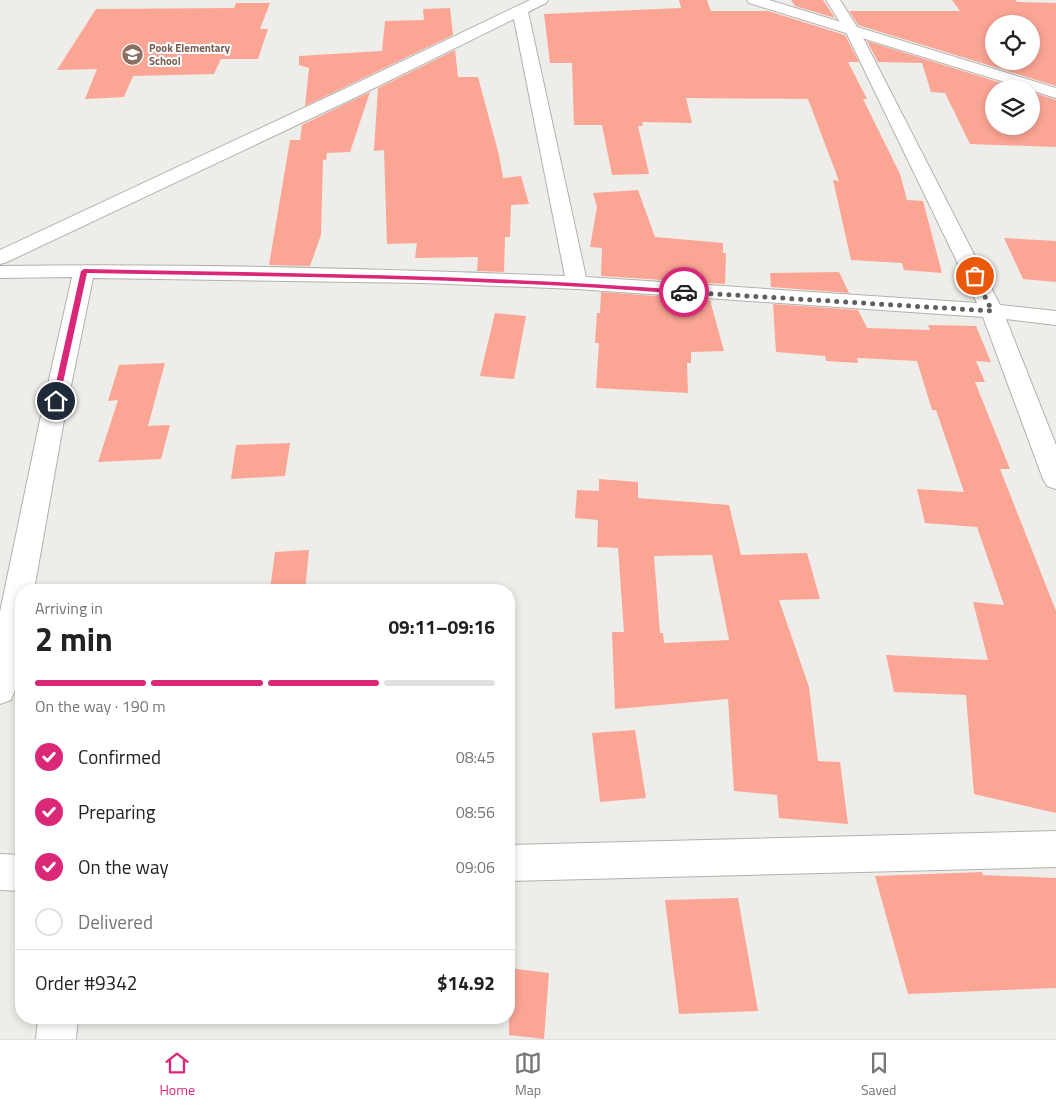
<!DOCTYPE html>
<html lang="en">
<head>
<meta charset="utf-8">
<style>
  :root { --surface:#fff; --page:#f2f2f2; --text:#222; --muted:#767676; --line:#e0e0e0; --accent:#db2777 }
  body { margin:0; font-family:"Titillium Web",sans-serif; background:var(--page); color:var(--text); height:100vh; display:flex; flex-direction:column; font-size:19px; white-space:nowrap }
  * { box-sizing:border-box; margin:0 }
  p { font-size:16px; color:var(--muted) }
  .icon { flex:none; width:28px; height:28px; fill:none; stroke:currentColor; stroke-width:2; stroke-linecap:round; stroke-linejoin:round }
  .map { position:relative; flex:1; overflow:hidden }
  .panel { position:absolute; left:15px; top:584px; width:500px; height:440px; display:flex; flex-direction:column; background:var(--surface); border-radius:20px; box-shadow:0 2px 8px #0003 }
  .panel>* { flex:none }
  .controls { position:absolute; left:985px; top:15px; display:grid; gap:10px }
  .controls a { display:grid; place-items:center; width:55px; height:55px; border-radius:50%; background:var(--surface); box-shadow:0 2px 8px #0003; font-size:25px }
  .pin { position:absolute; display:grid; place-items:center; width:42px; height:42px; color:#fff; margin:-21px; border:2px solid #fff; border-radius:50%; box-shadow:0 1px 5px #0007 }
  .courier { position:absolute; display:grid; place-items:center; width:50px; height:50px; margin:-25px; border:4px solid #db2777; border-radius:50%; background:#fff; color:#222; box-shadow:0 1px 6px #0007 }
  .overview em { font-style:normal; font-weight:700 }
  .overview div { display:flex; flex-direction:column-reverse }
  .overview { display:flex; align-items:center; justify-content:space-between; height:85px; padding:0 20px }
  h1 { font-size:32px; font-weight:700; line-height:38px }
  .bar { display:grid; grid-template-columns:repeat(4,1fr); gap:8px 5px; align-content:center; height:60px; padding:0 20px }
  .bar i { height:6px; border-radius:4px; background:var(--line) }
  .bar .active { background:var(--accent) }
  .bar p { grid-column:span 4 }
  .line { display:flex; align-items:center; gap:12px; padding:0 20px; border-top:1px solid var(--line) }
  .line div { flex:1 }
  ol { padding:0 20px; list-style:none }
  li { display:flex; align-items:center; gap:15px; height:55px }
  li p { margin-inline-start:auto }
  li .icon { padding:5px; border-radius:50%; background:var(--accent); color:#fff; stroke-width:4 }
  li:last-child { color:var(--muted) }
  li i { width:28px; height:28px; border:2px solid var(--line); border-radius:50% }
  .dock { display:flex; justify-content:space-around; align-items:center; height:70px; border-top:1px solid var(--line); background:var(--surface); font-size:14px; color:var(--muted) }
  .dock a { display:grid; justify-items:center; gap:2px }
  .dock .active { color:var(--accent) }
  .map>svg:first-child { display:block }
</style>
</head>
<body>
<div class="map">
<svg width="1056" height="1039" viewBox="0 0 1056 1039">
  <rect width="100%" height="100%" fill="#efede9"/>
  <path fill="#fba595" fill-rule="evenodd" d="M679 0H707L711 11H768L845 35 859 62H848L867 99H863L900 174 907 200 923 201 942 273 904 270 902 263 851 260 833 180 839 181 808 99 686 98 692 123 642 122 643 126H638L649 174 612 175 602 125H574L572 63H550L544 14 681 8Z
    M791 0H823L835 18 795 6Z
    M952 0H1015L1017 2 1056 3V86L858 25 849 11H960ZM994 24H1031V61H994Z
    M236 3H270L260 29H268L258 59H221L214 74 133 76 124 97 85 99 97 69 57 70 96 9 234 8Z
    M450 8 453 35 305 106 309 68 299 65V56L382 51 385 21 424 20 423 9Z
    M867 41 1020 89H994V126H1031V92L1056 100V147L970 144 945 93 931 92 922 63 878 62Z
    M455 50 458 77H478L499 155 503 178 521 176 529 204 511 205 510 237H505L504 272 477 271 478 257 415 258 417 243 387 244 384 150 374 151 378 88Z
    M370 92 350 152 327 153 326 160H323L321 235 310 266 269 265 290 140H300L302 125Z
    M638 190 655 237 723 243V253H726L725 284 601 276 602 248 590 247 597 207 593 193Z
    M1004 238 1056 241V282L1023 279Z
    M839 272 849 293 771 287 770 273Z
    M601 292 710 300 724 351 691 352V363H687L688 393 596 388 599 343H595L597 313H600Z
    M773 304 858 310 867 328 930 330 928 325 976 326 991 362 976 361 985 382H975L1010 469H1000L1056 611V813L974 794 966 695 894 692 886 655 988 660 973 602 1004 605 977 527 925 523 917 489 964 492 936 410H932L917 361 857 358 858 363 826 361 825 356 776 352Z
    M495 313 526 316 514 379 480 376Z
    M165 363 148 426 170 425 161 459 98 462 118 400 108 401 119 365Z
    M290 443 285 476 231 479 236 445Z
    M599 479 638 482V498L729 505 741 555 807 553 820 599 779 600 809 687 818 761 840 762 848 824 779 818 777 795 734 791 728 699 615 709 612 632H624L618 548 597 547 598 520 575 518 577 490 599 491ZM712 555 729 640 664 643 663 633H660L654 556Z
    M309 550 305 590H270L275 552Z
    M635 730 646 798 600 802 592 733Z
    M982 872 983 875 1056 878V988L908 994 875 876Z
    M738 898 758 1011 679 1014 665 900Z
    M509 968 549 973 544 1039 509 1035Z"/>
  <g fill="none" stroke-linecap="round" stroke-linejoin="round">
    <defs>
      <path id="minor" d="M530 0H548L546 3 528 12 586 277 977 303 845 30 826 0H840L859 30 1000 305 1056 311V325L1006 319 1056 445V489L1047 486 1043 479 983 317 577 289 422 283 93 278 64 420 34 590H21C21 626 27 667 11 700L0 704V612L40 420 72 277 0 278V266C188 263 377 269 565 276L514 19 350 100 7 262 0 264V250L338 92Z
        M1056 831V867L509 881V845Z
        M0 854 21 855V891L0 890Z
        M38 1018H78L76 1039H36Z"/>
      <path id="tertiary" d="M747 0H769L1056 88V98L749 3Z"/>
    </defs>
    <use href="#minor" stroke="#b3b1ad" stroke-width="2"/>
    <use href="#tertiary" stroke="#b3b1ad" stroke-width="2"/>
    <use href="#minor" fill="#fff" fill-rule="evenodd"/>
    <use href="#tertiary" fill="#fff" fill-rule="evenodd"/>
  </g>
  <path fill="#db2777" d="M84 269C284 273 484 275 684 290L687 292 684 294C485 278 286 277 87 273L59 401 56 403 52 401 81 271Z"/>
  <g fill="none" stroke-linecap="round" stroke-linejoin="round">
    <path stroke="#605f5d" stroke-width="5" stroke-dasharray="0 9" d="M684 292 992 311 975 276"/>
  </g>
  <defs>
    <symbol id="school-disc" viewBox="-11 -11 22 22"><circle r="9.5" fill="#8d6e63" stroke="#fff"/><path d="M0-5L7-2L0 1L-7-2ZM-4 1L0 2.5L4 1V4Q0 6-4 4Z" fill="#fff"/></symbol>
  </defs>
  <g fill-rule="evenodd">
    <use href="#school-disc" x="120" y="42" width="25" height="25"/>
  </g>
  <g text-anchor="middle" stroke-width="4" stroke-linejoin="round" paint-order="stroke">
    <g font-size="11" font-weight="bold" fill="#785e54" stroke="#fff" text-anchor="start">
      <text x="149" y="52">Pook Elementary<tspan x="149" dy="13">School</tspan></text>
    </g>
  </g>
</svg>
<div class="controls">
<a><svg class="icon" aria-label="locate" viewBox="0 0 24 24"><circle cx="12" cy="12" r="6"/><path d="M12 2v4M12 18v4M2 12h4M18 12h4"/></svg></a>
<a><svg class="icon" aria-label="layers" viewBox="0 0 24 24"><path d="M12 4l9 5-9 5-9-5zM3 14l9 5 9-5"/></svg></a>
</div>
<div class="pin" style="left:975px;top:276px;background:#ea580c"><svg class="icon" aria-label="bag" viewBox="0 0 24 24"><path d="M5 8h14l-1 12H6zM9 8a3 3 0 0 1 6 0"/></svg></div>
<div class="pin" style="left:56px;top:401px;background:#1f2937"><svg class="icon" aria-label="home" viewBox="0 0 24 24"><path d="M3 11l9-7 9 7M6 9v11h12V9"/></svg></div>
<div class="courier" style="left:684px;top:292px"><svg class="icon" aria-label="car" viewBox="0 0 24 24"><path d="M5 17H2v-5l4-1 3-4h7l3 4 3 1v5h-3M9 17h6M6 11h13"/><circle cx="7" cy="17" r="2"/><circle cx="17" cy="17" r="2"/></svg></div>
<section class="panel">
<div class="overview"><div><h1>2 min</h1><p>Arriving in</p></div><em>09:11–09:16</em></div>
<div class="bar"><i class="active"></i><i class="active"></i><i class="active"></i><i></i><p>On the way · 190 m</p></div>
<ol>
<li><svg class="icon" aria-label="check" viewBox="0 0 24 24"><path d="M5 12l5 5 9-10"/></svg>Confirmed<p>08:45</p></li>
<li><svg class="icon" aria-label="check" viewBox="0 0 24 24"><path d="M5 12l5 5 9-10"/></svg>Preparing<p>08:56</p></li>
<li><svg class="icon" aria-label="check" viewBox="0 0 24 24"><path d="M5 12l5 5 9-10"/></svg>On the way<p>09:06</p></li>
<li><i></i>Delivered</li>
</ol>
<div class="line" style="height:65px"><div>Order #9342</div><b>$14.92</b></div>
</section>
</div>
<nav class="dock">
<a class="active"><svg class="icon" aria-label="home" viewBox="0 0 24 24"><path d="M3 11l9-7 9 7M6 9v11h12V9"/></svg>Home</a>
<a><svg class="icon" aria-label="map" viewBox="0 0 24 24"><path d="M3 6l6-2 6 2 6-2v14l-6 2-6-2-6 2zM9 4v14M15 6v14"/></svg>Map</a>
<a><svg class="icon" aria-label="saved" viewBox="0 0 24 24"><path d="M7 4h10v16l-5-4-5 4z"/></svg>Saved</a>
</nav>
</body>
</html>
